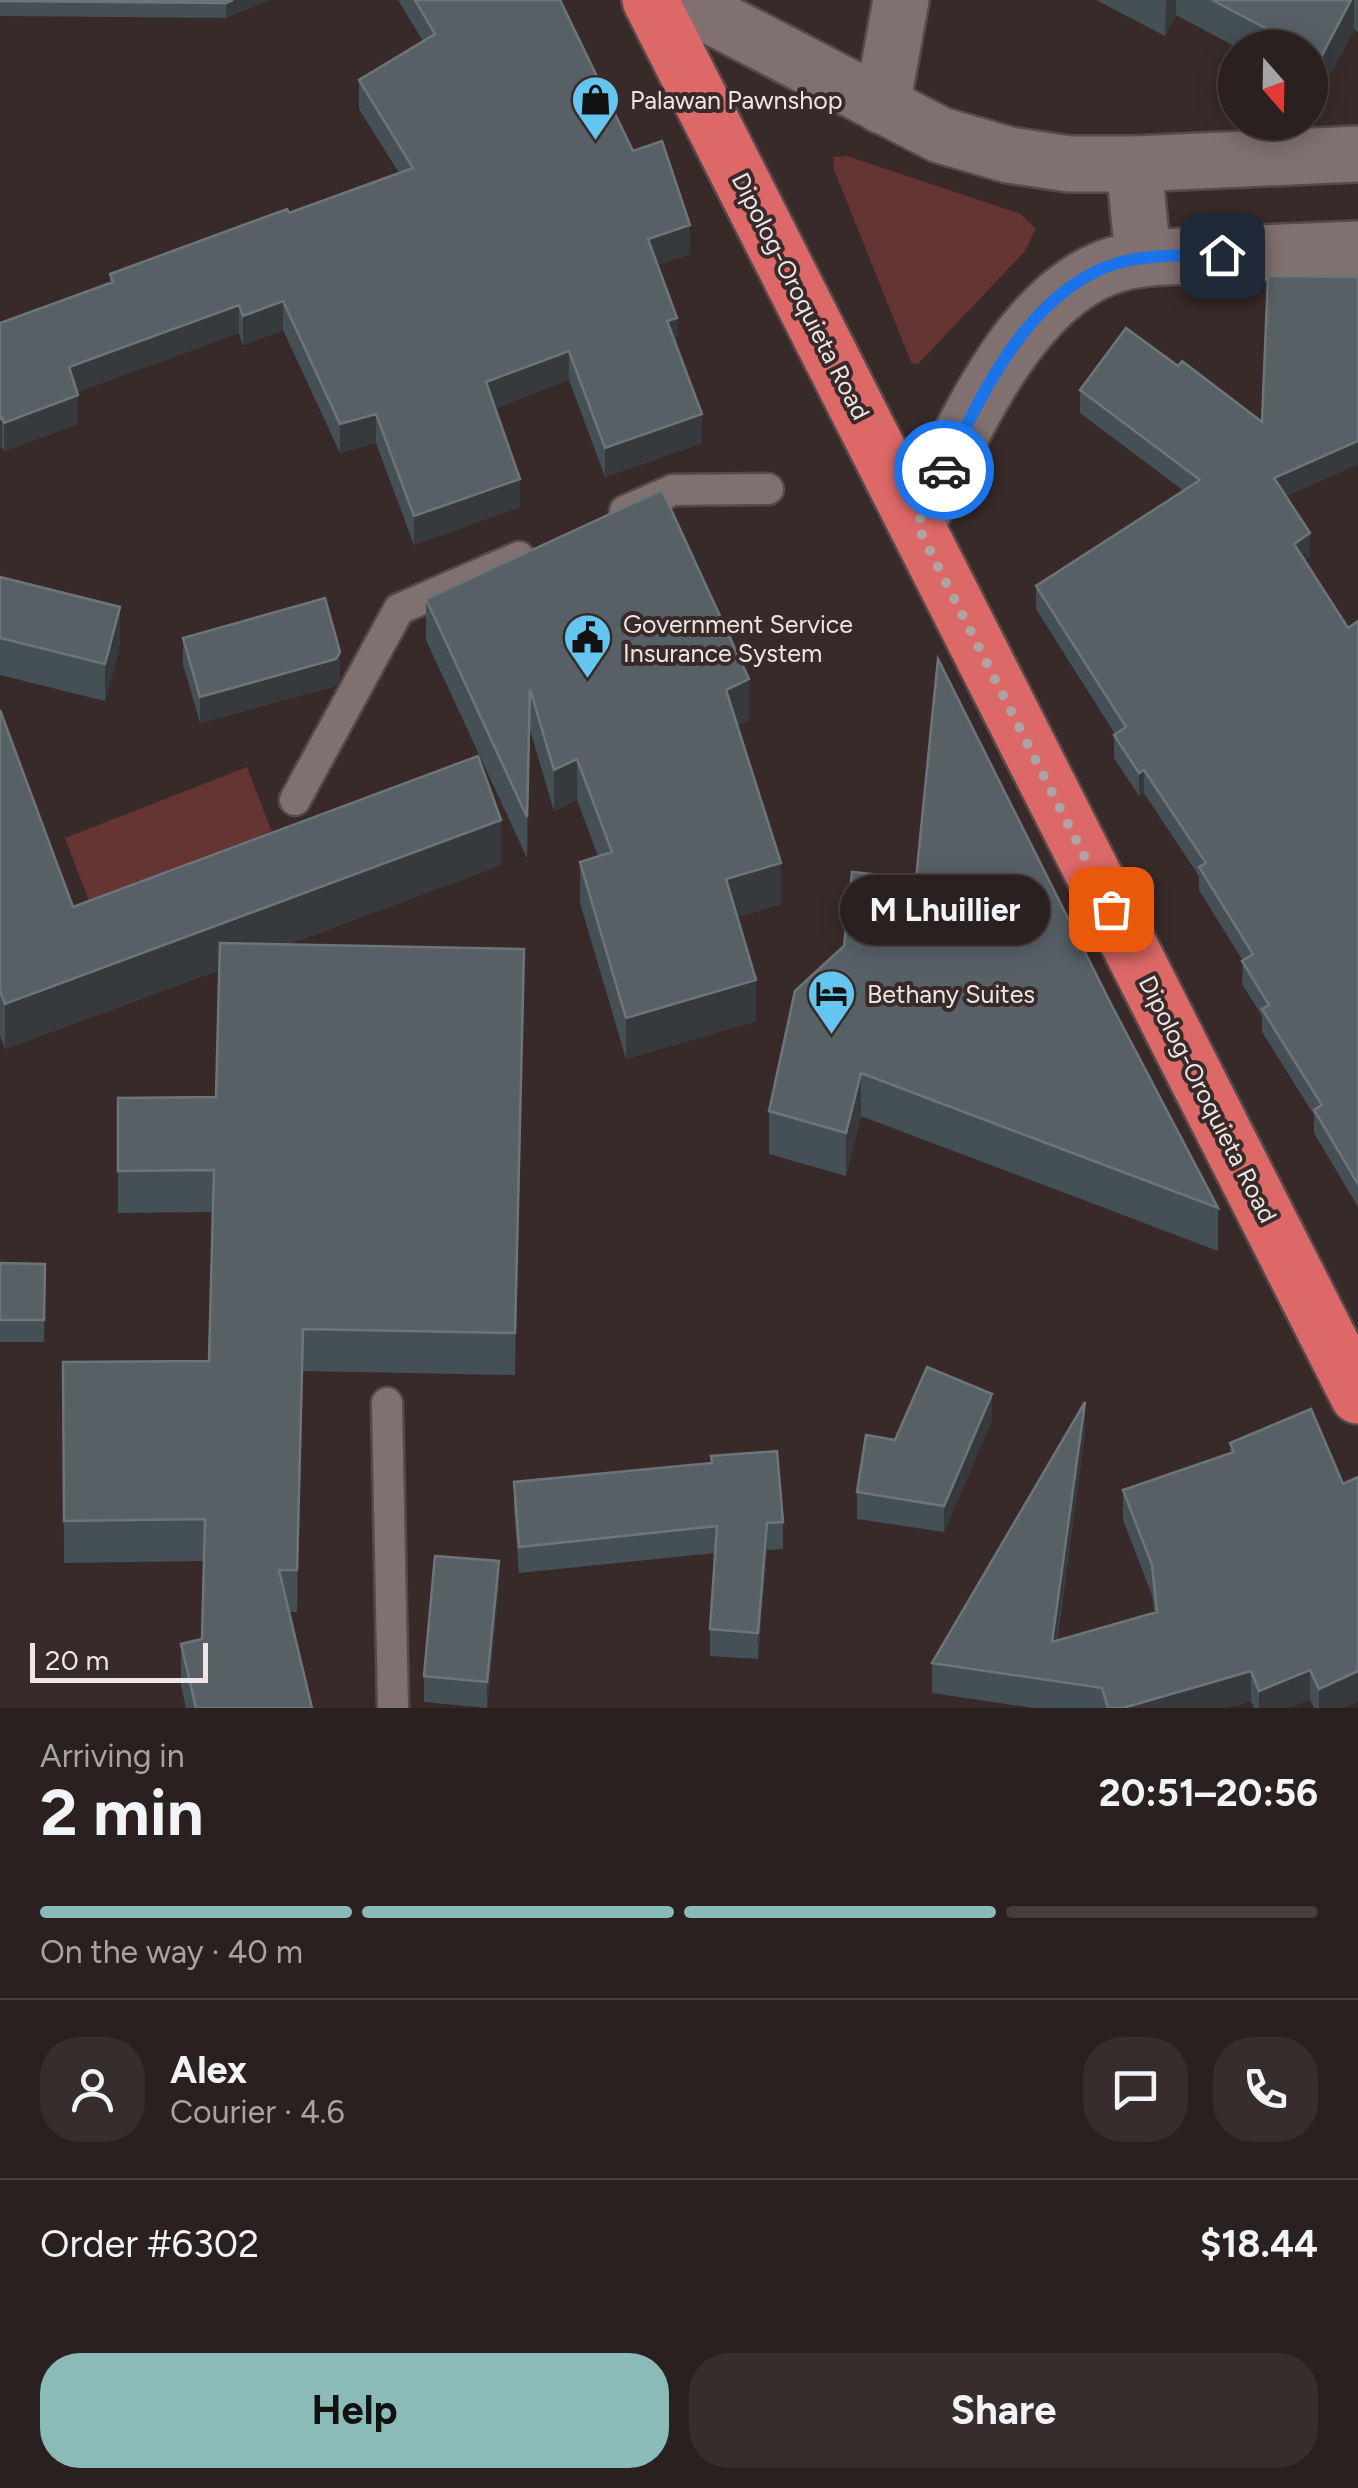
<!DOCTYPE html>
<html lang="en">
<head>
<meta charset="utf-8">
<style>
  :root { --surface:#2a201f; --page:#362d2c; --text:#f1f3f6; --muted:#a5a3a4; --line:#463e3d; --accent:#8bbbb9 }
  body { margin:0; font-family:Figtree,sans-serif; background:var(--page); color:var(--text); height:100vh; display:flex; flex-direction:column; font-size:38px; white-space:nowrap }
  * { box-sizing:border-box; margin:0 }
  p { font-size:32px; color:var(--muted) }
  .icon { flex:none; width:55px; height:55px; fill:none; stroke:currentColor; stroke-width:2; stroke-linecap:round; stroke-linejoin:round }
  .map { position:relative; height:1708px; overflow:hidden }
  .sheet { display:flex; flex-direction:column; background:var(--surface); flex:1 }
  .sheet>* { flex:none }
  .needle { width:65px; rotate:160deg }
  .controls { position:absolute; left:1218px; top:30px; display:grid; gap:20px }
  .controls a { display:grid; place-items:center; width:110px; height:110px; border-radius:50%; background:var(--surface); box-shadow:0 5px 25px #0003,0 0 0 2px var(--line); font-size:50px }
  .scale { position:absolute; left:30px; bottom:25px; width:178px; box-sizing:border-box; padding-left:10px; border:5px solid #eee5e4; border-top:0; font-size:28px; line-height:35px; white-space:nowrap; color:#eee5e4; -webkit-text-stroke:8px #382a29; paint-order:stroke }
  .pin { position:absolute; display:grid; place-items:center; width:85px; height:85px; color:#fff; margin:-42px; border-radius:20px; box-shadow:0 5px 15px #0006 }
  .courier { position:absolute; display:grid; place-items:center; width:100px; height:100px; margin:-50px; border:8px solid #1a73e8; border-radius:50%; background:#fff; color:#222; box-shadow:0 2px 12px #0007 }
  .bubble { position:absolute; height:70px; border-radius:35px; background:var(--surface); box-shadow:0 5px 25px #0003,0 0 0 2px var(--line); font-size:32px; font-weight:700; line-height:70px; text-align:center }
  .overview em { font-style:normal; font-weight:700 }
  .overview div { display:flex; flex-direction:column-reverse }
  .overview { display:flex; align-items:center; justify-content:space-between; height:170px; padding:0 40px }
  h1 { font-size:65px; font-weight:700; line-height:75px }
  .bar { display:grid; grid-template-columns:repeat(4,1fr); gap:15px 10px; align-content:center; height:120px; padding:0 40px }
  .bar i { height:12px; border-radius:8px; background:var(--line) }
  .bar .selected { background:var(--accent) }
  .bar p { grid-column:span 4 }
  .line { display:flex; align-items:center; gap:25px; padding:0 40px; border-top:2px solid var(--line) }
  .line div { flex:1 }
  .round { display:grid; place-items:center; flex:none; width:105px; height:105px; border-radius:40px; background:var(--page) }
  .primary-button { display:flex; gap:20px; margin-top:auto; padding:20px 40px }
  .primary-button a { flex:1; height:115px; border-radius:40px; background:var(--accent); color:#111; font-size:40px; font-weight:700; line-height:115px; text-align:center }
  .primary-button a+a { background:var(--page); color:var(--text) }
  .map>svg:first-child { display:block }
</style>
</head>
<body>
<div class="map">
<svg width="1358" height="1708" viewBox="0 0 1358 1708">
  <rect width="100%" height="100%" fill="#382a29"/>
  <path fill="#653534" d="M847 156 1021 214 1036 229 1025 251 918 364 911 362 833 167 834 157Z
    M247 767 285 866 102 935 65 838Z"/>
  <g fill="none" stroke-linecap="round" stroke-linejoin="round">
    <defs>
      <path id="lane" d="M625 511 673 490 768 489
        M295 800 399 609 519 557
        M387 1403 393 1708"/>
      <path id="street" d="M882 106 901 0"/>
      <path id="secondary" d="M680 0 940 135 1009 155 1069 164H1134L1358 154
        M1134 164 1143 258
        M917 525C959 441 1014 302 1108 267 1141 255 1178 257 1213 255 1262 253 1310 251 1358 249"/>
      <path id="highway" d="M650 0 1358 1396"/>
    </defs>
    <use href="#lane" stroke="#554949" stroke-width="35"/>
    <use href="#street" stroke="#554949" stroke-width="60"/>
    <use href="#secondary" stroke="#554949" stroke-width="60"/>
    <use href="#highway" stroke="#554949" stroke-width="60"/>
    <use href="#lane" stroke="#80706f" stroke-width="30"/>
    <use href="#street" stroke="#80706f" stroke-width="55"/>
    <use href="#secondary" stroke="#80706f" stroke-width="55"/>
    <use href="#highway" stroke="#dd6868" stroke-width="55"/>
  </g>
  <path fill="#445056" d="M0 0H269L226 18 0 16Z
    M398 0H560L633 151 690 254 657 265 702 443 605 477 569 380 495 408 520 507 414 545 376 443 340 453 283 330 243 345 239 333 77 392 78 424 4 451 2 447 0 323 110 283V274L289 213 399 173 359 109V80L423 41Z
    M1096 0H1358V32L1354 30 1321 91 1310 85V48H1238L1176 15 1165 36Z
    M1358 277V464L1286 496 1310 556 1305 560 1348 628 1358 621V1207L1314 1133V1115L1262 1032V1016L1242 984 1243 961 1199 890V876L1144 793 1139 796 1114 758V735L1115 734 1036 609V586L1184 491 1080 413V390L1178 366 1262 422Z
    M0 577 120 644 105 701 0 675Z
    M426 599 749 720 737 725 781 904 737 917 756 1021 626 1059 580 903V862L598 856 577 800 554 811 530 730 527 858 426 640Z
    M183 638 340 678 336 686 200 723 183 664Z
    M0 710 73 907 501 865 289 944 524 991 515 1375 303 1371 297 1612H289L312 1708H186L181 1686V1644L202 1639 204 1561 64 1563 63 1362 209 1361 213 1212 118 1213V1098L216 1097 219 970 5 1049 0 1036Z
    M795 991 1112 1006 1218 1208V1251L861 1116 846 1176 769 1154V1111Z
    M0 1263 45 1264 44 1342H0Z
    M992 1420 944 1532 857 1519V1492L895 1440Z
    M1085 1432 1057 1641 1154 1613 1152 1595 1123 1520V1490L1230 1454V1443L1358 1701 1343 1708H1314L1310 1699 1289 1708H1254L1251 1701 1227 1708H1034L932 1693V1663Z
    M514 1482 783 1522V1549L767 1550 758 1659 710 1656V1629L715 1553 519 1573 514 1509Z
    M499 1587 487 1708 424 1702V1676Z"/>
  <path fill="#373a3d" d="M233 0H269L226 18V3Z
    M1166 0H1176V15L1165 36Z
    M1351 0H1354V30L1321 91V57Z
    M690 225V254L648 268V239Z
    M283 301V330L243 345V316Z
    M239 305V333L69 395V367Z
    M677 318V346L667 321Z
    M569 351V380L486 411V382Z
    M78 395V424L4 451V423Z
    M376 414V443L340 453V424Z
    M702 414V443L605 477V448Z
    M2 418V447H0V419Z
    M1358 441V464L1274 501V478Z
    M520 479V507L414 545V516Z
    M1310 533V556L1294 567V544Z
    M120 607V644L105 701V664Z
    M340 652V678L336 686 200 723V697Z
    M749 679V720L726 731V690Z
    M530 689V730L527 858V817Z
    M577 759V800L554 811V770Z
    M1144 770V793L1139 796V773Z
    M501 820V865L5 1049V1004Z
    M781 863V904L726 920V879Z
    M524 949V991L515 1375V1333Z
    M756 980V1021L626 1059V1018Z
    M861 1073V1116L846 1176V1133Z
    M303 1329V1371L297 1612V1570Z
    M992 1394V1420L944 1532V1506Z
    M1085 1402V1432L1052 1672V1642Z
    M767 1523V1550L758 1659V1633Z
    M499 1561V1587L487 1708V1682Z
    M1310 1670V1699L1289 1708H1259V1691Z
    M1251 1671V1701L1227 1708H1123Z
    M1358 1671V1701L1343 1708H1319V1689Z"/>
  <path fill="#566065" stroke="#6e7579" stroke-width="2.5" d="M0 0H233L226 3 0 1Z
    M415 0H560L633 151 662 141 690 225 648 239 677 318 667 321 702 414 605 448 569 351 486 382 520 479 414 516 376 414 340 424 283 301 243 316 239 305 69 367 78 395 4 423 2 418 0 419V323L113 282 110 274 287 209 289 213 413 168 359 80 435 34Z
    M1212 0H1351L1321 57 1310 51V48H1303Z
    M1268 276 1358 277V441L1274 478 1310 533 1294 544 1348 628 1358 621V1184L1314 1110 1322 1105 1262 1009 1269 1005 1242 961 1253 954 1199 867 1206 863 1144 770 1139 773 1114 735 1126 727 1036 586 1200 480 1080 390 1126 328 1178 366 1182 361 1262 422Z
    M662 490 749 679 726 690 781 863 726 879 756 980 626 1018 580 862 612 852 577 759 554 770 530 689 527 817 426 599Z
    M0 577 120 607 105 664 0 638Z
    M325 598 340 652 336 659 200 697 183 638Z
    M938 659 1112 1006 1218 1208 861 1073 846 1133 769 1111 795 991 844 946 852 872 916 879Z
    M0 710 73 907 478 756 501 820 5 1004 0 991Z
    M220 943 524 949 515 1333 303 1329 297 1570H279L312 1708H196L181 1644 202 1639 205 1519 64 1521 63 1362 209 1361 214 1170 118 1171V1098L216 1097Z
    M0 1263 45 1264 44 1320H0Z
    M927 1367 992 1394 944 1506 857 1492 866 1435 895 1440Z
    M1085 1402 1052 1642 1157 1612 1152 1565 1123 1490 1234 1452 1230 1443 1311 1409 1343 1484 1358 1477V1671L1319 1689 1310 1670 1259 1691 1251 1671 1123 1708H1108L1102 1688 932 1663Z
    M777 1451 783 1522 767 1523 758 1633 710 1629 717 1526 519 1547 514 1482 712 1463 711 1456Z
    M435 1556 499 1561 487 1682 424 1676Z"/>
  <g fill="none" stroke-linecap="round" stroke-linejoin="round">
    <path stroke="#aea4a3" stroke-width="10" stroke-dasharray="0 18" d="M944 470 917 525 1111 909"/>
    <path stroke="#1a73e8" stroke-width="12" d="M944 470C982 396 1023 301 1106 267 1142 253 1185 256 1222 255"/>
  </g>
  <defs>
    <symbol id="shop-pin" viewBox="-11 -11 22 30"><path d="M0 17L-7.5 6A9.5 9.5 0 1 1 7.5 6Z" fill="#64c5ee" stroke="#382a29"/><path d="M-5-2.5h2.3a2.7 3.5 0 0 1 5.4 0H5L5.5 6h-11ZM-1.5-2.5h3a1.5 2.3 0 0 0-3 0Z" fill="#111"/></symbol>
    <symbol id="civic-pin" viewBox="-11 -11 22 30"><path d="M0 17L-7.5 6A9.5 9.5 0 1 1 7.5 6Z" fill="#64c5ee" stroke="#382a29"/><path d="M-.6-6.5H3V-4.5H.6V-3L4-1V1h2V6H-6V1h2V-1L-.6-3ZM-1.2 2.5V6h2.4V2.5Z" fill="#111"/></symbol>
    <symbol id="hotel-pin" viewBox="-11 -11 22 30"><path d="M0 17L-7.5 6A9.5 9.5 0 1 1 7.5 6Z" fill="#64c5ee" stroke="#382a29"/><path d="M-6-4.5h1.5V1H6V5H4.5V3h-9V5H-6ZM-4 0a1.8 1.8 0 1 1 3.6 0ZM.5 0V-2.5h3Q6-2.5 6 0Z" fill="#111"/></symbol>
  </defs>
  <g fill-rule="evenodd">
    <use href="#shop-pin" x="568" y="72" width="55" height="75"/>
    <use href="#civic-pin" x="560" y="610" width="55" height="75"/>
    <use href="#hotel-pin" x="804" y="966" width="55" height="75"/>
  </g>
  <g text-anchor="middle" stroke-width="8" stroke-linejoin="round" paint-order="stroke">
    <g font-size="25" fill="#eee5e4" stroke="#382a29" text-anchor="start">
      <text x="630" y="109">Palawan Pawnshop</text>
      <text x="623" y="633">Government Service<tspan x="623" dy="29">Insurance System</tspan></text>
      <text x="867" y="1003">Bethany Suites</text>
    </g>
    <g font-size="25" fill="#eee5e4" stroke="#382a29">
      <text transform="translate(801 296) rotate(63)" y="9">Dipolog-Oroquieta Road</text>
      <text transform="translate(1208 1099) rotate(63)" y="9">Dipolog-Oroquieta Road</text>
    </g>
  </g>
</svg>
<div class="controls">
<a><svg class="needle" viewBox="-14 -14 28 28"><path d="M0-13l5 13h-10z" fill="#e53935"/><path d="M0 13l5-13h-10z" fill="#a5a3a4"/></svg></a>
</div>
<div class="scale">20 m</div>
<div class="pin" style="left:1111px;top:909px;background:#ea580c"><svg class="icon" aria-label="bag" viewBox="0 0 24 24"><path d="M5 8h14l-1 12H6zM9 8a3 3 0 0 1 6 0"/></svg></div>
<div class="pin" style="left:1222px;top:255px;background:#1f2937"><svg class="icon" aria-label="home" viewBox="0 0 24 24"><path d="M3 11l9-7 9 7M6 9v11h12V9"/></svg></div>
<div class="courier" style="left:944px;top:470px"><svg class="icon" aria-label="car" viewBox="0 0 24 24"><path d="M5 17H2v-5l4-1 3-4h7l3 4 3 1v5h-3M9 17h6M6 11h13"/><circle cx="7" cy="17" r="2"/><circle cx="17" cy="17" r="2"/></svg></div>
<div class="bubble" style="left:840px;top:875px;width:210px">M Lhuillier</div>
</div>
<section class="sheet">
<div class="overview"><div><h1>2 min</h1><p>Arriving in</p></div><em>20:51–20:56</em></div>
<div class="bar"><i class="selected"></i><i class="selected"></i><i class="selected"></i><i></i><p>On the way · 40 m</p></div>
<div class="line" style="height:180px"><a class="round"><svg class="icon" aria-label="person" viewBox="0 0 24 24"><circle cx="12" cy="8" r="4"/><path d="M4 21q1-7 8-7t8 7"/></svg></a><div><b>Alex</b><p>Courier · 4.6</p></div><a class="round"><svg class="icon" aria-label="chat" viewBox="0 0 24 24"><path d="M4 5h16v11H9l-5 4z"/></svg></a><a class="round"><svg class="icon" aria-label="phone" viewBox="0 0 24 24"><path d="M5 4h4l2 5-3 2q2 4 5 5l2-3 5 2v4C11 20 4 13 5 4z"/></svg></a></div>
<div class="line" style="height:130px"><div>Order #6302</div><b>$18.44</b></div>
<div class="primary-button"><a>Help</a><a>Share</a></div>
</section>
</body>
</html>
